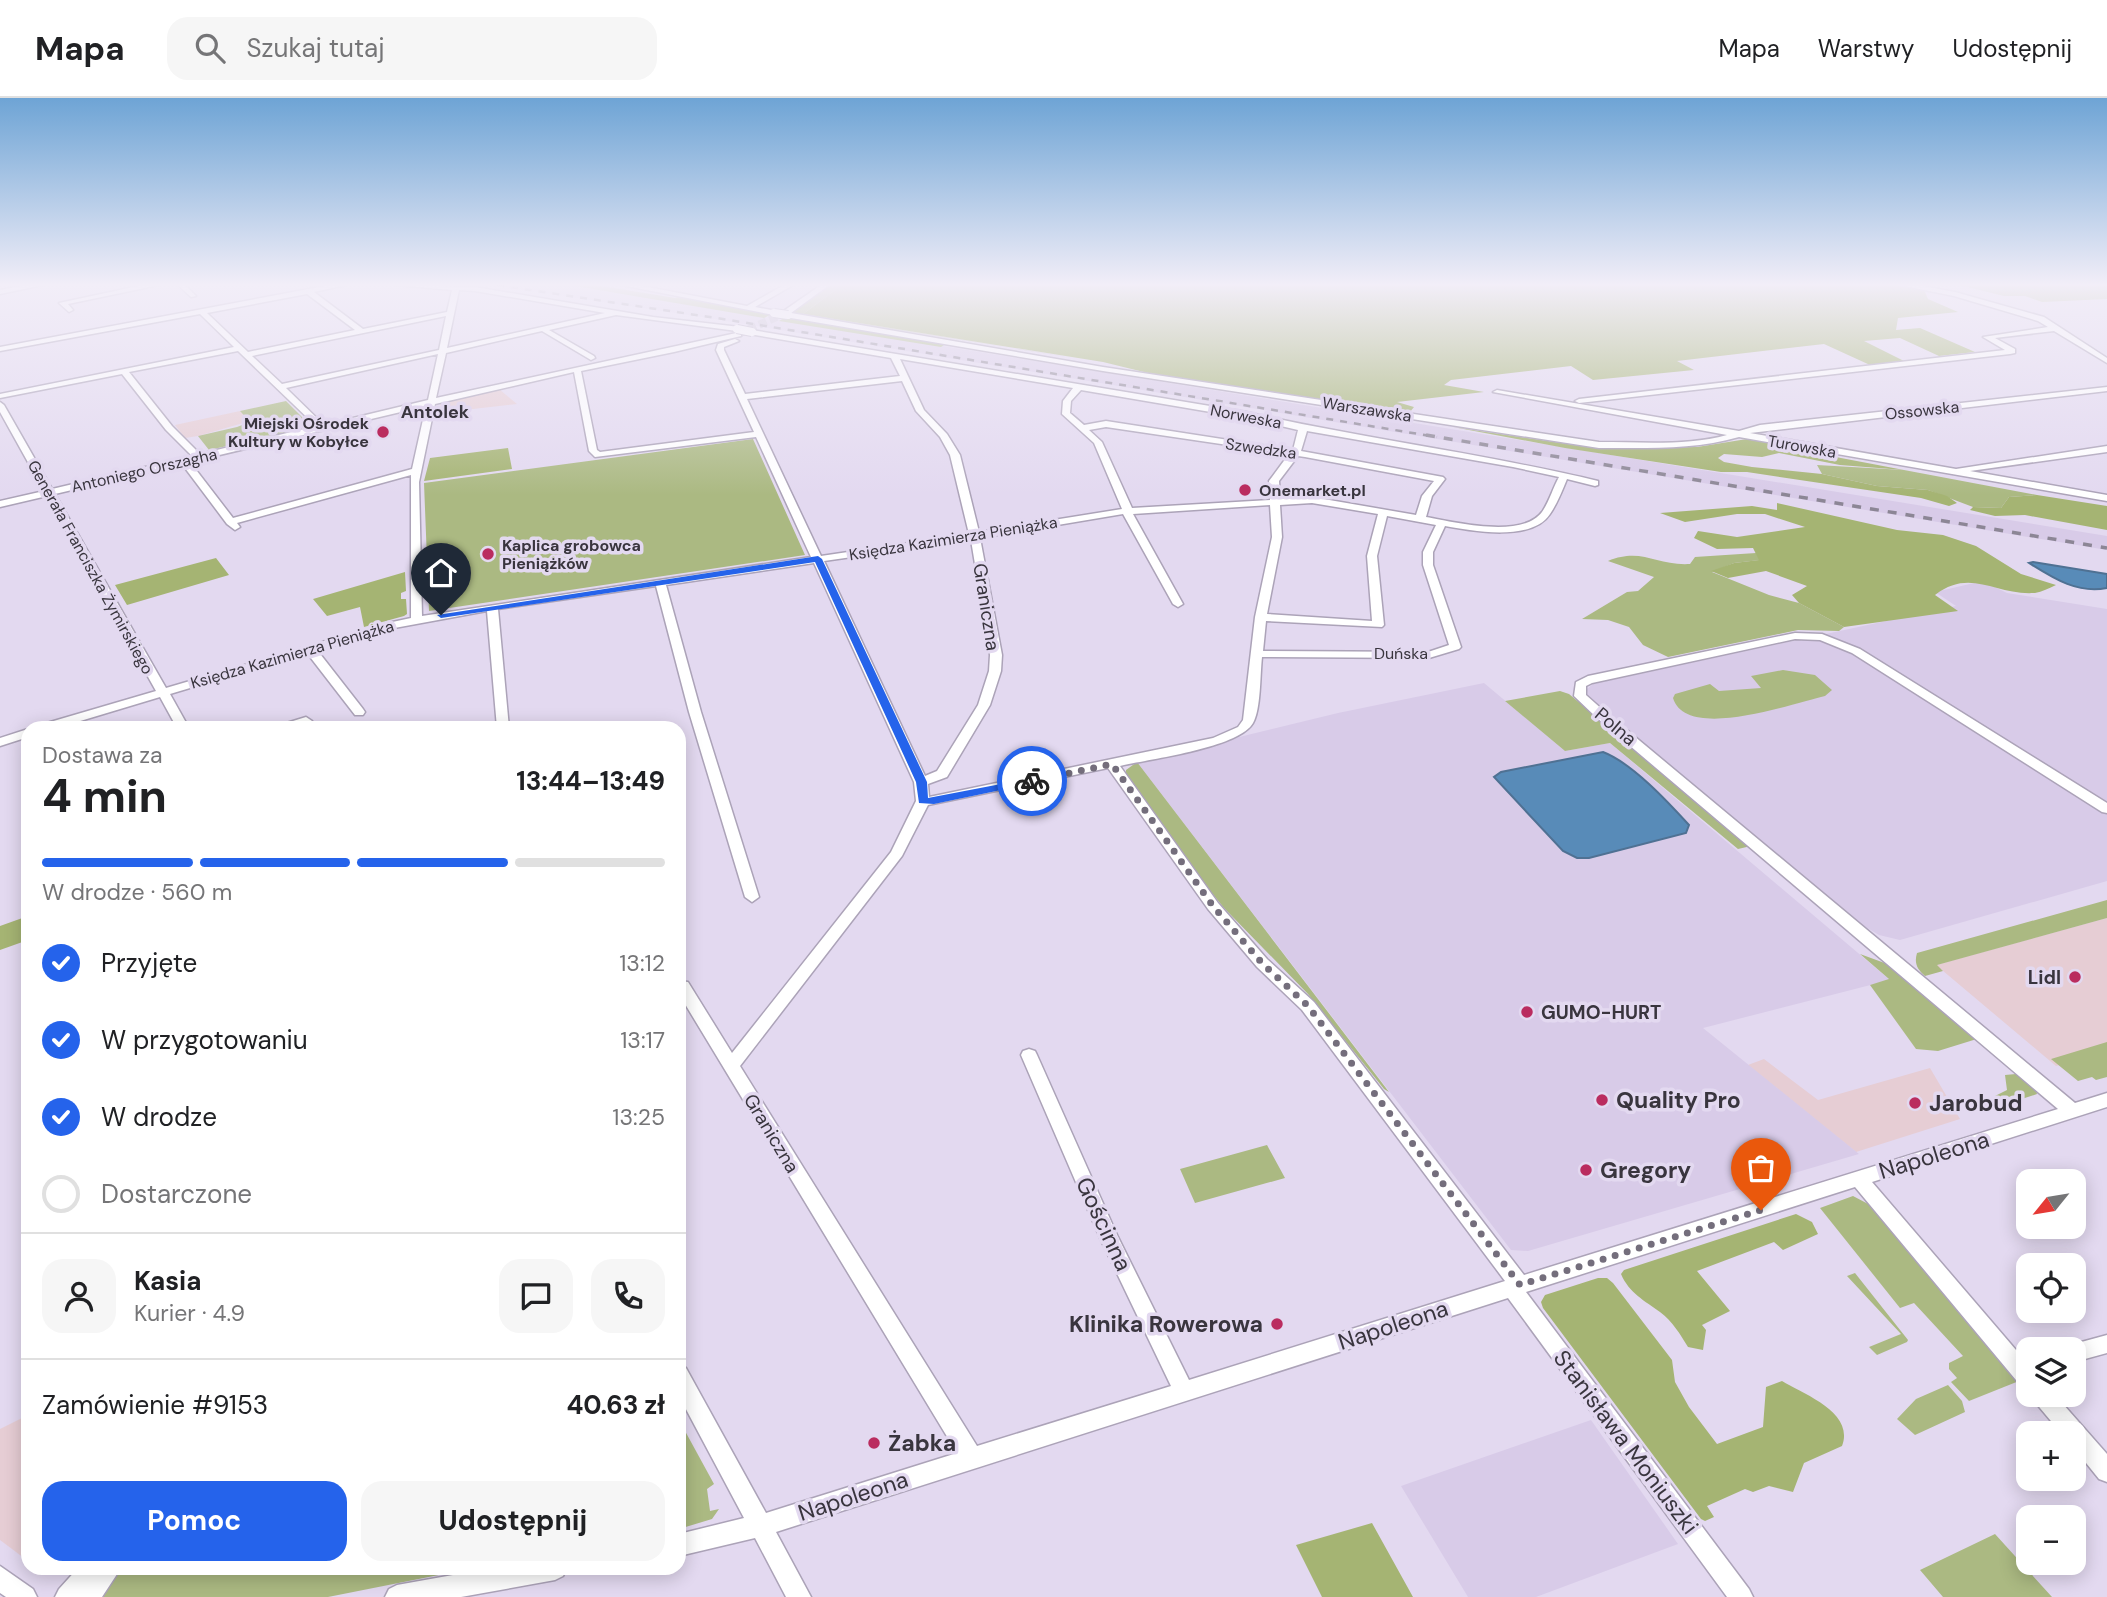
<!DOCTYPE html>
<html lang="pl">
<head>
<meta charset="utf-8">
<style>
  :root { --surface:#fff; --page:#f6f6f6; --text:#202124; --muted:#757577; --line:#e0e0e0; --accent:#2563eb }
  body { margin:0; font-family:"DM Sans",sans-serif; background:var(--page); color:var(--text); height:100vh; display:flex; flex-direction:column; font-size:26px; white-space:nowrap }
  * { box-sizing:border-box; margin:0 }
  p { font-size:23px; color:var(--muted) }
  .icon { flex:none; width:38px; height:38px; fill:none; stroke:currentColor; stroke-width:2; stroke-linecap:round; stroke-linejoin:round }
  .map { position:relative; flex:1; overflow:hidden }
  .panel { position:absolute; left:21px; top:623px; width:665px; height:854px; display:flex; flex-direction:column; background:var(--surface); border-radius:21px; box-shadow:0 4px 18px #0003 }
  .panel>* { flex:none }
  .needle { width:46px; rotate:240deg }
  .fabs { position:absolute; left:2016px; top:1071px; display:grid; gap:14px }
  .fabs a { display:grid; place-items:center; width:70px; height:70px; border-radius:14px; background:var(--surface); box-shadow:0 4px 18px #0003; font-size:35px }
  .pin { position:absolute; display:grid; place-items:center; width:60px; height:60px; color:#fff; margin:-72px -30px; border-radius:50% 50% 50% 0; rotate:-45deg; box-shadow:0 0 7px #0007 }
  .pin .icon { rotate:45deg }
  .courier { position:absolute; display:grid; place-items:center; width:70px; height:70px; margin:-35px; border:5px solid #2563eb; border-radius:50%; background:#fff; color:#222; box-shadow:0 2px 9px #0007 }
  .summary em { font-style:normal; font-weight:700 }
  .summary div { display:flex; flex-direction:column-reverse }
  .summary { display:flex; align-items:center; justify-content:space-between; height:119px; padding:0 21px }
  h1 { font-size:46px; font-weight:700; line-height:52px }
  .bar { display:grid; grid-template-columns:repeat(4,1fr); gap:10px 7px; align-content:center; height:84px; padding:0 21px }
  .bar i { height:9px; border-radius:5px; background:var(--line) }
  .bar .current { background:var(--accent) }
  .bar p { grid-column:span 4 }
  .line { display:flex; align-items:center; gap:18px; padding:0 21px; border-top:2px solid var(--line) }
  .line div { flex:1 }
  .round { display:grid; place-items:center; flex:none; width:74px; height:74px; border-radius:21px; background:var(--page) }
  ol { padding:0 21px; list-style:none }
  li { display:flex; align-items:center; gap:21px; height:77px }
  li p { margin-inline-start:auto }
  li .icon { padding:7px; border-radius:50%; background:var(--accent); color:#fff; stroke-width:4 }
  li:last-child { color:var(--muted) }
  li i { width:38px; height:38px; border:4px solid var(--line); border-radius:50% }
  .primary-button { display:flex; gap:14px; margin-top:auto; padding:14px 21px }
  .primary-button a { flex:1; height:80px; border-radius:21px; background:var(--accent); color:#fff; font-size:28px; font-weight:700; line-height:80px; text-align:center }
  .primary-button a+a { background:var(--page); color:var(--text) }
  header { display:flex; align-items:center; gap:42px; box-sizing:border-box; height:98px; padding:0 35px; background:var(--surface); border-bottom:2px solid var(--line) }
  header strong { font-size:33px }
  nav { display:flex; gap:38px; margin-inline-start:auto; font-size:24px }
  .search { width:490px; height:63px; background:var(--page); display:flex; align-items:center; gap:18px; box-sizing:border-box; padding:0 24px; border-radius:21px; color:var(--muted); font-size:26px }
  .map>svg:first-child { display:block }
</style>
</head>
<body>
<header>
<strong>Mapa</strong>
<div class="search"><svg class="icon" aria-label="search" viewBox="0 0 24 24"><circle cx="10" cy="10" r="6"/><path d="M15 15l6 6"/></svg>Szukaj tutaj</div>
<nav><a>Mapa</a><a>Warstwy</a><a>Udostępnij</a></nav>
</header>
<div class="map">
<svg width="2107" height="1499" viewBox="0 0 2107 1499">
  <rect width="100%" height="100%" fill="#e3d9f0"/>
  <path fill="#e6cdd4" d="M499 291 517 306 438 315 441 305Z
    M240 313 250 323 198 338 185 340 175 327Z
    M2107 820V952L2056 968 1936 867Z
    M1764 961 1818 1002 1930 970 1960 1021 1856 1054 1748 967Z
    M28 1317V1463L0 1442V1331Z"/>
  <path fill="#d8cbe8" d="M492 187H569L2107 438V452L702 219Z
    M1983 483 2007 495 2107 511V783L1900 842 1879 837 1854 822 1588 599 1587 591 1593 586 1956 508 1935 494Z
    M1484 585 1565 653 1610 645 1890 882 1703 930 1859 1056 1528 1153 1511 1152 1137 664 1338 615Z
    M1591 1322 1678 1446 1536 1499H1468L1401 1388Z"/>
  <path fill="#abb982" d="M569 187H596L675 200 680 198 772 216 764 220Z
    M831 187H842L803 216 1074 260 792 215Z
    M786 219 947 245 941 249 779 223Z
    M286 303 312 329 209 352 198 338 237 329 250 324 240 313Z
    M753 341 805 457 429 513 424 385Z
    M1817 367 1904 372 2037 397 2009 399 2001 410 1973 409 1928 392 1877 388 1822 376Z
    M1756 455 1760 462 1734 465 1712 474 1769 497 1799 505 1844 529 1839 533 1798 532 1668 559 1643 547 1629 529 1608 522 1582 521 1627 494 1638 493 1654 479 1608 463C1642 449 1656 468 1690 466L1695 459Z
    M1783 572 1815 577 1832 592 1825 598C1794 605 1686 644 1673 600L1675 596 1710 586 1719 593 1761 590 1751 578Z
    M1560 593 1569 596 1751 748 1738 751 1610 645 1565 653 1505 603Z
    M1137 664 1389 994 1384 991 1308 896 1224 810 1181 757 1126 679V672Z
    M2107 802V820L1937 867 1943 873 1925 878C1917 871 1914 865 1917 855Z
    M1860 856 1890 867 1980 940 1938 953 1916 951 1870 887 1889 881Z
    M2107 944V979L2096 982 2092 979 2078 983 2051 961Z
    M2016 976C2024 979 2035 986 2037 996L1985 1013 1981 1010V1005L2007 992 2005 977Z
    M1267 1047 1285 1080 1195 1105 1180 1071Z
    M1853 1098 1872 1108 2019 1283 1969 1303 1951 1284 1957 1280 1949 1271V1265L1963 1258 1914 1205 1900 1210 1820 1110Z
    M1855 1175 1908 1242 1907 1244 1877 1257 1869 1249 1901 1236 1847 1178Z
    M1948 1287 1962 1303 1965 1314 1915 1337 1897 1321 1916 1301Z
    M679 1322 714 1386 707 1391 710 1413 719 1411 712 1421 679 1431Z
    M1995 1436 2052 1499H1943L1920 1472Z
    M117 1470H474L328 1499H95Z"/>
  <path fill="#a5b473" d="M842 187H1922L1928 201 1958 214 1898 220 1896 232 1920 230 1975 254 1939 258 1900 240 1864 243 1904 263 1870 267 1824 246 1677 263 1694 272 1593 282 1571 268 1451 282 1444 287 1484 294 1397 304 1414 309 1406 319 1193 286 1103 264 803 216Z
    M1959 187H2107V201L2042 204 2025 198H2004Z
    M1453 329 1596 350 1697 349 1747 341 1773 345V347L1904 372 1840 367 1779 355 1762 359 1724 356 1718 360 1724 364 1752 369 1822 376 1877 388 1928 392 1947 398 1957 405 1949 408 1921 400 1747 374H1721L1565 350Z
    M508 350 512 371 424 383 430 360Z
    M2037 397 2107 408V432L2025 417 1995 418 1970 412 1973 409 2001 410 2009 399Z
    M1777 405 1897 432 1943 437 1976 448 2021 476 2056 487C2049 490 2042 494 2035 495 1996 498 1971 469 1935 497L1958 513 1844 529 1799 505 1792 497 1807 488 1766 473 1728 480 1711 473 1734 465 1759 462 1753 450 1717 451 1694 440 1698 433 1737 439 1805 429 1765 416H1737L1685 424 1660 415 1752 408 1777 412Z
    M216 460 229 477 127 507 115 487Z
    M405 474 406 493 401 495V501H406L407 516 404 518 364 529 360 509 327 518 313 501Z
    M28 818V842L0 852V828Z
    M1796 1116 1812 1124 1818 1136 1783 1152 1774 1144 1697 1173 1730 1213 1702 1227 1706 1232 1703 1252 1688 1249C1680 1236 1673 1224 1660 1214 1645 1203 1629 1195 1621 1176L1624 1172Z
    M1598 1180H1607L1613 1185 1672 1262 1675 1284 1689 1309 1717 1346 1763 1329 1766 1289 1782 1283C1803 1296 1855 1314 1842 1348L1804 1365 1793 1394 1769 1388 1753 1394 1745 1391 1707 1408 1714 1419 1705 1423 1701 1421 1543 1210 1541 1204 1545 1197Z
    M1372 1425 1413 1499H1322L1296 1447Z"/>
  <path fill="#588bb8" stroke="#4f7193" stroke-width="2" d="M2033 464 2107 476V490C2077 496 2053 480 2029 465Z
    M1603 654C1632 665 1668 704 1689 727L1686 735 1589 760H1577L1563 753 1494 679 1501 674Z"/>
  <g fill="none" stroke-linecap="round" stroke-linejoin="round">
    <path stroke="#c1b8cc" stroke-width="8" stroke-dasharray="8 3.5" stroke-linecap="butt" d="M738 236 788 214"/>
    <defs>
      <path id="minor" d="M26 187H43L0 196V192Z
        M143 187H159L68 206 73 212 69 214 59 205Z
        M178 187H185L196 198 191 199Z
        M330 187H346L314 194 363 231 447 214 452 192 396 187 475 189 653 219 740 229 741 231 737 233 616 217 549 232 594 258 595 260 591 262 542 233 446 255 436 300 741 234V238L674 254 581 273 597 352 600 354 754 334 716 252 718 246 735 241 739 243 724 249V252L745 296 900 278 891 260 749 236 748 234 752 232 1246 314C1363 341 1482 355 1598 383V387L1595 388 1567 381C1562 393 1557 406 1550 416 1532 444 1472 433 1445 428L1433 454V467L1461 549 1459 551 1429 560 1262 559C1260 576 1261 611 1253 625 1239 650 1149 661 1120 668L1218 805 1267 861 1314 904 1524 1177 2058 1011 1596 619 1574 598 1576 584 1588 578 1795 535 1822 536 1860 551 2107 705V715L2102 714 1852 555 1820 542 1795 541 1592 585 1586 588V597L1604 613 2075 1005 2107 995V1009L1872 1084 2028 1266V1291L2021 1288 1855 1089 1526 1194 1749 1491 1753 1499H1727L1508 1200 776 1434 811 1499H786L755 1440 679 1458V1436L744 1420 679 1298V1267L686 1270 766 1415 957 1355 679 896V883L688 884 732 955 891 754 916 703 914 684 814 465 666 487 701 614 759 799 752 804 745 799 689 614 656 488 498 511 509 630H497L487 513 389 531 317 552 363 611 365 614 363 617H355L307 555 170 596 189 630H177L160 599 57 630H38L40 627 156 593 47 398 0 409V403L44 393 0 314V304L4 307 52 391 192 358 166 332 122 276 0 300V296L234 249 200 216 0 253V249ZM459 192 475 193 605 215 447 250ZM307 196 355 232 248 254 207 215ZM446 218 439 252 282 286 252 258ZM238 253 316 328 200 356 172 328 129 274ZM438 256 428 302 324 327 286 290ZM900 261 1073 290 1063 303 1062 316 1094 345 1122 411 979 434 960 357 947 336 924 312ZM574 274 589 353 595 359 756 339 811 459 422 518 419 384 435 306ZM902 283 916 313 940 339 950 357 969 436 821 458 747 301ZM1081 292 1246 320 1298 332 1293 352 1106 323 1084 327 1070 315 1071 303ZM426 308 412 371 233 420 190 364ZM1106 329 1289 356 1269 383 1270 402 1132 410 1102 344 1089 332ZM1307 333 1513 369 1559 379C1553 390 1549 404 1542 414 1522 441 1454 424 1426 419L1432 398 1445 381 1443 379 1301 353ZM1298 358 1305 359 1434 383 1422 398 1416 417 1312 399 1280 401 1279 383ZM182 366 227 426 235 432 240 429 237 425 411 377V520L383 526 166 590 55 396ZM1312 405 1378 416 1367 458 1372 523 1267 516 1282 439 1280 407ZM1270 407 1272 439 1255 519 1243 622 1238 629 1213 640 929 699 928 686 947 679 990 607 1001 573 1002 557 980 440 1123 416 1173 506 1178 509 1183 506 1133 416ZM1387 418 1436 427 1423 454V467L1449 547 1428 554 1263 553 1266 523 1382 529 1384 527 1377 458ZM971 442 990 557 989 573 978 607 937 673 925 678 824 463ZM1108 670 1208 811 1257 869 1302 912 1505 1183 1189 1282 1118 1139 1037 957 1035 953 1029 951 1023 953 1021 957 1100 1140 1171 1288 977 1348 740 968 902 758 928 707Z
        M621 187H637L747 208 784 187H793L755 209 777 213 774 217Z
        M821 187H829L791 215 1103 269 1599 344C1641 344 1687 348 1727 337L1493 294 1497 292 1739 333 1760 327 2107 289V293L1750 335 1956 371 2107 348V354L1970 373 2107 397V403L1739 339C1694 352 1646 350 1599 350L1103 273 785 219V212Z
        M1900 187H1917L1955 194 2044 219 2107 260V265L2054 233 1995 240 2015 251V255L2010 256 1579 305 1575 303 1579 301 2005 252 1983 239 2048 229 2038 223 1954 198Z
        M306 619 312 623C303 631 290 630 278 630L280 627Z
        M28 631V639L0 648V640Z
        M2107 1237V1255L2074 1264V1251H2065L2074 1246Z
        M2032 1297H2055L2107 1356V1384L2099 1381 2074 1350V1335H2061L2035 1304Z
        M0 1468 33 1491 37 1499H6L0 1495Z
        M78 1470H121L102 1499H55L59 1491Z
        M492 1470H567L563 1478 555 1482 461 1499H385L389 1491 397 1487Z"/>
    </defs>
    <use href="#minor" stroke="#aca3b8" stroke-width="3"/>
    <use href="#minor" fill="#fff" fill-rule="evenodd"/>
    <path stroke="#8c8695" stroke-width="2.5" stroke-dasharray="7 7" stroke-linecap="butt" d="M497 187 723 221 1437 339"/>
    <path stroke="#8c8695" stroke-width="3.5" stroke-dasharray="9 9" stroke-linecap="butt" d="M1426 337 2107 450"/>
    <defs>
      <path id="minor-bridge" d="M774 215 788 217
        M737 231 752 234"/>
    </defs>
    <use href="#minor-bridge" stroke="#aca3b8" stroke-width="10" stroke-linecap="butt"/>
    <use href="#minor-bridge" stroke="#fff" stroke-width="8"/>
  </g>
  <linearGradient id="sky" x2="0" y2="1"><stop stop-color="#6ea4d5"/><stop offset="0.47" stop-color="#f2eef8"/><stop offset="1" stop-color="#f2eef8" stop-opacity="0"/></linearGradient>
  <rect width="2107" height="397" fill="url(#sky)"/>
  <path fill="#2563eb" d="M818 458 822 461 927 684 928 700 1032 680 1037 683 1035 685 934 706 919 705 916 684 815 464 441 520 437 517Z"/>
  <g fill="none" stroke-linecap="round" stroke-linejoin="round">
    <path stroke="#746e7c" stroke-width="7" stroke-dasharray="0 12.6" d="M1032 683 1112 666 1213 808 1262 865 1308 908 1520 1187 1761 1112"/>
  </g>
  <g fill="#ba2c5f" stroke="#e3d9f0" stroke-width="2.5">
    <circle cx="383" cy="334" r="7"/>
    <circle cx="1245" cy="392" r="7"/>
    <circle cx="488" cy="456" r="7"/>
    <circle cx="2075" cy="879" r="7"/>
    <circle cx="1527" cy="914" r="7"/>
    <circle cx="1602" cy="1002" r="7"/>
    <circle cx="1915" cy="1005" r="7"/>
    <circle cx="1586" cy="1072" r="7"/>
    <circle cx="1277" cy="1226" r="7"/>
    <circle cx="874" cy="1345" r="7"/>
  </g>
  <g text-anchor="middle" stroke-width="7" stroke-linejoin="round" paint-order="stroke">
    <g font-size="16" fill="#39353e" stroke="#e3d9f0">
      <text transform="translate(1367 311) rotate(9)" y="6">Warszawska</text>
      <text transform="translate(1922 312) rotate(-6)" y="6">Ossowska</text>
      <text transform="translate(1246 318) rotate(11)" y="6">Norweska</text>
      <text transform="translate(1802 348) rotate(10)" y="6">Turowska</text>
      <text transform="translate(1261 350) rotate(8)" y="6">Szwedzka</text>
      <text transform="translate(144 372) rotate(-13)" y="6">Antoniego Orszagha</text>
      <text transform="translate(953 440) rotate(-9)" y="6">Księdza Kazimierza Pieniążka</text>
      <text transform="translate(91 469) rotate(61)" y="6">Generała Franciszka Żymirskiego</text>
      <text x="1401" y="561">Duńska</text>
      <text transform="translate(292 556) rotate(-16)" y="6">Księdza Kazimierza Pieniążka</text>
    </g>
    <g font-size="16" font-weight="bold" fill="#39353e" stroke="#e3d9f0" text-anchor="start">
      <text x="369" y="331" text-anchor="end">Miejski Ośrodek<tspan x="369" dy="18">Kultury w Kobyłce</tspan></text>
      <text x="1259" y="398">Onemarket.pl</text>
      <text x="502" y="453">Kaplica grobowca<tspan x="502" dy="18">Pieniążków</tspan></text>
    </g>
    <g font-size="18" font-weight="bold" fill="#39353e" stroke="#e3d9f0">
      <text x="435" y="320">Antolek</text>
    </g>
    <g font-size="19" fill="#39353e" stroke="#e3d9f0">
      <text transform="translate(987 509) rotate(81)" y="7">Graniczna</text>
      <text transform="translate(1616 628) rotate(40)" y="7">Polna</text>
      <text transform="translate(772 1035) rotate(59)" y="7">Graniczna</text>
    </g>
    <g font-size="19" font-weight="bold" fill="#39353e" stroke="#e3d9f0" text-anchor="end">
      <text x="2061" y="886">Lidl</text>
      <text x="1541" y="921" text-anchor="start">GUMO-HURT</text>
    </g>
    <g font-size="23" font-weight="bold" fill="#39353e" stroke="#e3d9f0" text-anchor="start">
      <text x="1616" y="1010">Quality Pro</text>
      <text x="1929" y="1013">Jarobud</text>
      <text x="1600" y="1080">Gregory</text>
      <text x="1263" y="1234" text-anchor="end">Klinika Rowerowa</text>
      <text x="888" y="1353">Żabka</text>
    </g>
    <g font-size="23" fill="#39353e" stroke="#e3d9f0">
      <text transform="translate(1934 1057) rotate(-17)" y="8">Napoleona</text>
      <text transform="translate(1104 1126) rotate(65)" y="8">Gościnna</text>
      <text transform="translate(1393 1227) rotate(-18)" y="8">Napoleona</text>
      <text transform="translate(1626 1344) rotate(53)" y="8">Stanisława Moniuszki</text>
      <text transform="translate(853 1398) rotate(-18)" y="8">Napoleona</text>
    </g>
  </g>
</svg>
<div class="fabs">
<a><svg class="needle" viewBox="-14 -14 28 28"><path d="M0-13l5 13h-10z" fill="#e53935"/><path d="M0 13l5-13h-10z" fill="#757577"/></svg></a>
<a><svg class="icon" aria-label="locate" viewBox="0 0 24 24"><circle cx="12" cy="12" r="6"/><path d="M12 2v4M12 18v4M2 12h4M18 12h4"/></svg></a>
<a><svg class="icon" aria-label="layers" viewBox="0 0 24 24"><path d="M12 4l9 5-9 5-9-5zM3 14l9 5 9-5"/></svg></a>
<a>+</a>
<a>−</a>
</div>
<div class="pin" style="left:1761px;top:1112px;background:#ea580c"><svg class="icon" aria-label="bag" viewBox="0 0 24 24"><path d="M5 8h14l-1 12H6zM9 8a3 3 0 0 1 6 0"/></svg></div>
<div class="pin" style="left:441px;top:517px;background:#1f2937"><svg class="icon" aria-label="home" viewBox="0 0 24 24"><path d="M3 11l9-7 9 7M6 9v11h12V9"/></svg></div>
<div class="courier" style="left:1032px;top:683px"><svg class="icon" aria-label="bike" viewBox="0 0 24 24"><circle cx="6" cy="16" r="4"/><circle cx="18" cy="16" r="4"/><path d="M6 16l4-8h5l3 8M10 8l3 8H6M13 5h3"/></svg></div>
<section class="panel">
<div class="summary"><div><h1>4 min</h1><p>Dostawa za</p></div><em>13:44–13:49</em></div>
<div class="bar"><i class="current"></i><i class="current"></i><i class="current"></i><i></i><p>W drodze · 560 m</p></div>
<ol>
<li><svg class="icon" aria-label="check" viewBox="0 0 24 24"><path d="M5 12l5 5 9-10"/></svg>Przyjęte<p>13:12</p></li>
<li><svg class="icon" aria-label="check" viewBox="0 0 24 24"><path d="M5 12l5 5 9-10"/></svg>W przygotowaniu<p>13:17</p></li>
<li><svg class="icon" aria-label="check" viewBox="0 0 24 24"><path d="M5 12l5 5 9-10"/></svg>W drodze<p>13:25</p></li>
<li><i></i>Dostarczone</li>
</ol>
<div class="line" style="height:126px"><a class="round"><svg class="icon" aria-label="person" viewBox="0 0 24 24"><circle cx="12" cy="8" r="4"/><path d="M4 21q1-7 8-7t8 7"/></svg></a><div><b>Kasia</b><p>Kurier · 4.9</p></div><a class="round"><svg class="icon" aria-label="chat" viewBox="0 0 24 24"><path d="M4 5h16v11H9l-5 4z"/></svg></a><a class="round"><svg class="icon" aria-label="phone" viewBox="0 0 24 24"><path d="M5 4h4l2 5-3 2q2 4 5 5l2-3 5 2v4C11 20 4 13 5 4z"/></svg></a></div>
<div class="line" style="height:91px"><div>Zamówienie #9153</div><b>40.63 zł</b></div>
<div class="primary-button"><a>Pomoc</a><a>Udostępnij</a></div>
</section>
</div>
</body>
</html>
